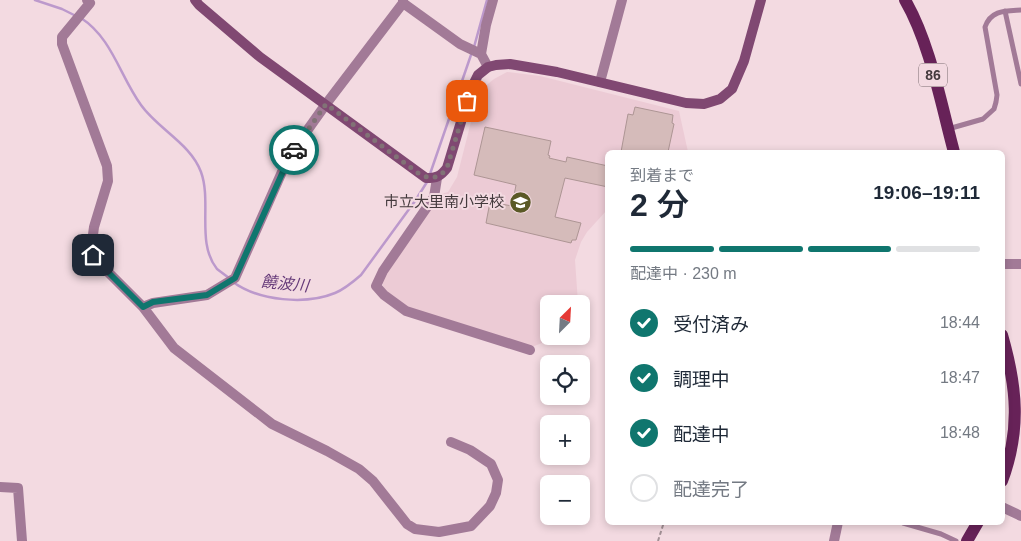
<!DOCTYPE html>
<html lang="ja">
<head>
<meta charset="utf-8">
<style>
  :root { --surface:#fff; --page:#f6f6f7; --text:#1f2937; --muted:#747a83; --line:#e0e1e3; --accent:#0f766e }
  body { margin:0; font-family:Arial,"Noto Sans JP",sans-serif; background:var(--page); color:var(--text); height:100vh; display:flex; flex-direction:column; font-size:19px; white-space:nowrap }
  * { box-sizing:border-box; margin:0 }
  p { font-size:16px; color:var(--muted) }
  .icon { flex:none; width:28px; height:28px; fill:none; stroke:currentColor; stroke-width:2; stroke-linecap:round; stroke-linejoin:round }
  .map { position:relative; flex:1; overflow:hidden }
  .details { position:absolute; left:605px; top:150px; width:400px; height:375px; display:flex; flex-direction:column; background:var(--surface); border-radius:8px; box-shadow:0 2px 8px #0003 }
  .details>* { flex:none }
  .needle { width:32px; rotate:24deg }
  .fabs { position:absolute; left:540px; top:295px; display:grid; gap:10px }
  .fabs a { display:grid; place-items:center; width:50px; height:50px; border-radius:8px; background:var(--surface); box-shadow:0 2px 8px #0003; font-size:25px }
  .pin { position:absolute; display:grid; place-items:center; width:42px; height:42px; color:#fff; margin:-21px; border-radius:10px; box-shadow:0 2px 8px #0006 }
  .courier { position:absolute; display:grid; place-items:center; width:50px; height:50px; margin:-25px; border:4px solid #0f766e; border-radius:50%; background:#fff; color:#222; box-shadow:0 1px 6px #0007 }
  .summary em { font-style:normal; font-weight:600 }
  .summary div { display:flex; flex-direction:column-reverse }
  .summary { display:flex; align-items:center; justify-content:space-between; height:85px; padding:0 25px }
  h1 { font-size:32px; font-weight:600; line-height:38px }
  .bar { display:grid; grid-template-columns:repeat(4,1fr); gap:8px 5px; align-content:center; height:60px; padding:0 25px }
  .bar i { height:6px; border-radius:4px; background:var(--line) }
  .bar .on { background:var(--accent) }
  .bar p { grid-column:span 4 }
  ol { padding:0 25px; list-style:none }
  li { display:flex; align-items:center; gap:15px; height:55px }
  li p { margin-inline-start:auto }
  li .icon { padding:5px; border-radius:50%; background:var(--accent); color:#fff; stroke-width:4 }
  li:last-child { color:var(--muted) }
  li i { width:28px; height:28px; border:2px solid var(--line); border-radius:50% }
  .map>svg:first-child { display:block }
</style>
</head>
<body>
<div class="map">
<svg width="1021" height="541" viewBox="0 0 1021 541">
  <rect width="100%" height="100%" fill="#f3dae1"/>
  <path fill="#eccbd5" d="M507 72 540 76 679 111 688 152H608L607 210 587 232 581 242 575 260 578 303 549 304V336H559L532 347 407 308 385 291 382 283 383 278 437 195 448 192 457 177 473 114 483 88 494 79Z"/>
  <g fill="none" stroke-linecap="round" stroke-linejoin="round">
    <path stroke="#bc99cc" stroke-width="2.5" d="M35 0 62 9 76 16
      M81 18C112 38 120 76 141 105 158 129 191 144 201 172 212 202 196 243 217 269 221 272 225 275 229 278
      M474 47 487 0
      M430 174 472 52
      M233 282C259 301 306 305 335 293 345 289 353 282 361 275L415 201 427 182"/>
  </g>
  <path fill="#d5bbba" stroke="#ad9594" d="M635 107 673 115 672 123 674 124 668 152H621L628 114 633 115Z
    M485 127 551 141 548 155 550 156 549 158 566 162 567 157 608 166V187L565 178 555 217 581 223 576 240H572L571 243 486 223 490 202 512 206 516 185 474 175Z"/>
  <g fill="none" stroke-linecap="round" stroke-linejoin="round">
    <path stroke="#a29095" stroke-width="2" stroke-dasharray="4 2.5" stroke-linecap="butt" d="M658 541 664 522"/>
    <path stroke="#a27a97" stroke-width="5" d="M1005 11 1021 84
      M948 129 983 119 994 109 996 102 997 95 985 27C991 10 1005 11 1021 10
      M903 523 941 534 956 541"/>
    <path stroke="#a27a97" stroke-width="10" d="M87 0 90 3 62 37V44L107 166 108 181 94 227 91 250 100 264 143 307 174 348 272 424 327 451 359 469 373 481 407 524 415 529 439 532 471 526 490 506 496 493 498 480 491 464 470 450 451 442
      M403 3 460 44 481 54
      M488 67 481 54 486 25 493 0
      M600 82 622 0
      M437 178 434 197 383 271 376 286 384 295 406 311 530 350
      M1002 264H1021
      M143 307 153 303 207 295 235 278 289 156 326 104 403 3V0
      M0 487 18 488 22 541
      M1002 507 1021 516
      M834 541 838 522"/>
    <path stroke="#804872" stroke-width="10" d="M195 0 199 5 260 57 426 178C436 178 440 177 447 168L471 89 478 75 488 67 496 65 510 64 557 72 686 103 704 104 720 99 732 89 744 61 761 0"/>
    <path stroke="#672258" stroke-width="12" d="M905 0C930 43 941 104 954 152
      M1002 335C1017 387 1021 430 1002 481
      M967 541 978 522"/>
  </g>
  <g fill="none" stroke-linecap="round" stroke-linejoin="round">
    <path stroke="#817276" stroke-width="5" stroke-dasharray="0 9" d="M294 150 326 104 418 173C430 180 439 179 447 168L467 101"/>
    <path stroke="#0f766e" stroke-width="6" d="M93 255 100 264 143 307 153 302 207 295 235 278 290 156 294 150"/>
  </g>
  <defs>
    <symbol id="school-disc" viewBox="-11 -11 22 22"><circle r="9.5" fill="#5a5926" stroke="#f3dae1"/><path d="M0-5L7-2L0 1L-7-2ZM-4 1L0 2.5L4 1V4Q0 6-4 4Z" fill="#fff"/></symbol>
  </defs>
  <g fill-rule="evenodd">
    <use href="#school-disc" x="508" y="190" width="25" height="25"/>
  </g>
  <g text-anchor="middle" stroke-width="4" stroke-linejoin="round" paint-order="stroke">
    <rect fill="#f3dae1" stroke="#786a6e" stroke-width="1" x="919" y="63.5" width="28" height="23" rx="4"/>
    <g font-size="14" font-weight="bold" fill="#443a3d">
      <text x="933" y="80">86</text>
    </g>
    <g font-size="15" fill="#443a3d" stroke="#f3dae1" text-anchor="end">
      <text x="504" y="207">市立大里南小学校</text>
    </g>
    <g font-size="16" font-style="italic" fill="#663a79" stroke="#f3dae1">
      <text transform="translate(285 283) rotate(6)" y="6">饒波川</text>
    </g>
  </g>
</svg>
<div class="fabs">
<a><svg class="needle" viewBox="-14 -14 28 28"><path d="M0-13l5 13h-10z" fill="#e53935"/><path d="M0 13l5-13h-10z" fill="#747a83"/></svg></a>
<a><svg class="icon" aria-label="locate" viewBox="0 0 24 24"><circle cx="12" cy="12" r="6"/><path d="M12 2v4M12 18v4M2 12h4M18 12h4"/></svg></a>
<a>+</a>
<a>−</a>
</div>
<div class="pin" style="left:467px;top:101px;background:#ea580c"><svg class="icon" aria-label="bag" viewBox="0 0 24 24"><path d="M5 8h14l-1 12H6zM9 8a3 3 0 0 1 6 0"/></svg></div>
<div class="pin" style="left:93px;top:255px;background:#1f2937"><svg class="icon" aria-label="home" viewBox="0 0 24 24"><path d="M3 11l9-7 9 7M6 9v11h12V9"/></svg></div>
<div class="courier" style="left:294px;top:150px"><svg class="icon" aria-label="car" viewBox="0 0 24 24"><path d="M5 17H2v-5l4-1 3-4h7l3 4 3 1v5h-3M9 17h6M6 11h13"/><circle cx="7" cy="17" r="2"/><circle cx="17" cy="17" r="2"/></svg></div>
<section class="details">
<div class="summary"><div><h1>2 分</h1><p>到着まで</p></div><em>19:06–19:11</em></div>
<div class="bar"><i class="on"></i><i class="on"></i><i class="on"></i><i></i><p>配達中 · 230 m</p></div>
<ol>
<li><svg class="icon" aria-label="check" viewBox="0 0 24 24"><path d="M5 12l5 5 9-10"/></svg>受付済み<p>18:44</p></li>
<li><svg class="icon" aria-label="check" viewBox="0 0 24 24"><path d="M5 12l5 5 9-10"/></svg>調理中<p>18:47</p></li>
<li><svg class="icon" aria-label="check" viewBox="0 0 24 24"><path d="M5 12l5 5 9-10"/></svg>配達中<p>18:48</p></li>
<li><i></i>配達完了</li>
</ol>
</section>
</div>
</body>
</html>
